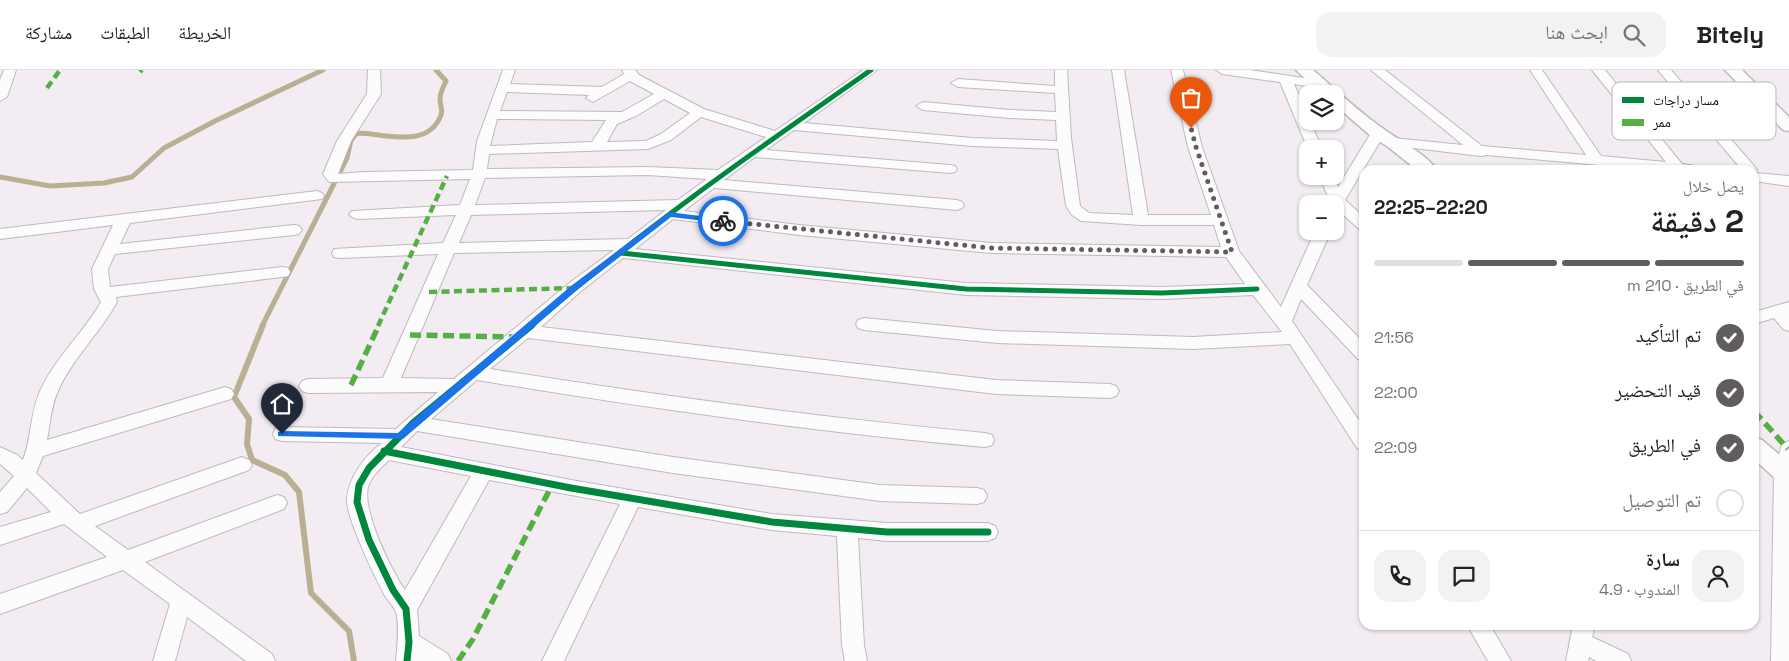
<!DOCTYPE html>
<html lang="ar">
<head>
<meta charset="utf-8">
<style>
  :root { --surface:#fff; --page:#f2f2f2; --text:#222; --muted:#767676; --line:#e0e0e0; --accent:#615c60 }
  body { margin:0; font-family:"Space Grotesk","Noto Naskh Arabic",sans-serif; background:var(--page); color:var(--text); direction:rtl; height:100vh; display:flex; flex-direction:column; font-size:19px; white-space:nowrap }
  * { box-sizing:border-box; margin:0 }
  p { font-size:16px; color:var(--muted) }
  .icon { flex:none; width:28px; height:28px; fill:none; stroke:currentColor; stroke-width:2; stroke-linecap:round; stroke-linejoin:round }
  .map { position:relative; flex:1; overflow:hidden; direction:ltr }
  .panel { position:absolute; left:1359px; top:95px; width:400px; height:465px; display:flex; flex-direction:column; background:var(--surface); border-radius:15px; box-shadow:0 1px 4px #0004; direction:rtl }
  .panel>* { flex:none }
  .buttons { position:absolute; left:1299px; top:15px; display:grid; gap:10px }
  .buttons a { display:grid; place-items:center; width:45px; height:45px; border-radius:10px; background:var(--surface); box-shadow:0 1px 4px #0004; font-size:25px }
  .pin { position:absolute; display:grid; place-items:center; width:42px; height:42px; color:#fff; margin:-51px -21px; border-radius:50% 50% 50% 0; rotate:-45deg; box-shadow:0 0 5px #0007 }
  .pin .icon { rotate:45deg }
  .courier { position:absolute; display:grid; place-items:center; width:50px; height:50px; margin:-25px; border:4px solid #1a73e8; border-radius:50%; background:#fff; color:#222; box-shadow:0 1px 6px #0007 }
  .headline em { font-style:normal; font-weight:600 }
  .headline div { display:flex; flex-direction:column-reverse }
  .headline { display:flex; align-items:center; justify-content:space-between; height:85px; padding:0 15px }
  h1 { font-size:32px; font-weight:600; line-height:38px }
  .bar { display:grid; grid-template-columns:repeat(4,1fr); gap:8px 5px; align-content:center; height:60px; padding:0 15px }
  .bar i { height:6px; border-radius:4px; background:var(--line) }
  .bar .on { background:var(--accent) }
  .bar p { grid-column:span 4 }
  .line { display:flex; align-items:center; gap:12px; padding:0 15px; border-top:1px solid var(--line) }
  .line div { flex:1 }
  .round { display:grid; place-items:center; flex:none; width:52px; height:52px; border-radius:15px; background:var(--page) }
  ol { padding:0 15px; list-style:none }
  li { display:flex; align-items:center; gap:15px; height:55px }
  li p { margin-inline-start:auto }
  li .icon { padding:5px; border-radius:50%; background:var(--accent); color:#fff; stroke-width:4 }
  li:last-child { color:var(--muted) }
  li i { width:28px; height:28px; border:2px solid var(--line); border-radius:50% }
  header { display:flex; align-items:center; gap:30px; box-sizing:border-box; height:70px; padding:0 25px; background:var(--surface); border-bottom:1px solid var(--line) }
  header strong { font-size:24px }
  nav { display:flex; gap:28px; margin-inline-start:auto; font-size:18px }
  .search { width:350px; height:45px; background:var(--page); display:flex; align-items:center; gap:12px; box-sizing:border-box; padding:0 18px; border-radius:15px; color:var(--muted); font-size:19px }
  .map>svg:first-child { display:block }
</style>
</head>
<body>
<header>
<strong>Bitely</strong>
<div class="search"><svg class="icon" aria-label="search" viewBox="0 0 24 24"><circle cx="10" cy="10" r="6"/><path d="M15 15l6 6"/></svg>ابحث هنا</div>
<nav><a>الخريطة</a><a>الطبقات</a><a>مشاركة</a></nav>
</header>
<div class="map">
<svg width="1789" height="591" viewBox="0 0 1789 591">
  <rect width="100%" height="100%" fill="#f3ecf2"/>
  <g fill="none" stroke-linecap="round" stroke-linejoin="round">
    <path stroke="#b9af92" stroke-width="5" d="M0 107 50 116 104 113 132 107 164 78 215 51 323 0
      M262 256 347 88 351 70 357 63C384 63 428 80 441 45 443 40 440 35 440 29 440 23 443 17 446 11L436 0"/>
    <path stroke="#b9af92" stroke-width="6" d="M263 255 234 327 249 349 247 374 252 390 285 405 299 422 311 523 349 561 354 591"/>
    <defs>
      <path id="minor" d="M4 0H16L7 27 0 31V10Z
        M368 0H380L381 24 351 71 338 104 364 102 473 100 477 71 503 0H515L510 14 602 17 624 4 622 0H635L639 5 704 39 775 61 863 0H877L804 53 972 68 1057 71 1056 50 1010 48 923 40 916 36 923 32 1010 40 1056 42 1055 23 958 17 951 13 958 9 1055 16V0H1067L1071 68 1080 136 1089 143 1133 145 1112 0H1124L1148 145H1211L1188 77 1171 0H1183L1202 77 1239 181 1281 237 1315 161H1331L1307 215 1364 273V290L1358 289 1301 229 1292 251 1364 358V380L1357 378 1290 274 1193 279 997 273 864 260 858 258 856 254 858 250 864 248 997 261 1193 267 1282 262 1253 225 1162 229 966 225 623 188 580 222 541 257 996 310 1110 314 1116 316 1119 321 1116 326 1110 328 996 324 528 268 490 299C655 325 819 348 985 363L992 365 994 370 992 375 985 377C815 362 646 338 477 310L431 349 673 387 880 415 977 418 984 420 987 426 984 432 977 434 880 431 673 403 417 361 401 377 571 410 772 444 887 453H988L995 456 998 462 995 468 988 471H887L858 468 864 575 867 591H845L842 575 837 466 772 460 638 437 564 591H542L620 434 489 410 417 540 419 566 448 584 451 591H396C397 577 400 555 396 542 394 536 388 531 385 526 375 507 347 450 347 430 348 408 365 385 382 373L282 371 275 369 273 364 275 359 282 357 396 359 438 322 308 323 302 321 299 316 302 311 308 309 383 308 438 184 340 188 334 187 332 183 334 179 443 173 456 145 357 149 352 147 349 144 352 141 460 135 470 109 329 112 323 104 337 71 367 24ZM630 11 654 24 622 42 500 41 507 22 589 25 586 28 593 32ZM664 29 690 43 661 64 646 71 607 72 617 54 636 46ZM701 47 766 67 718 100 648 97 487 99 489 84 648 79 671 70ZM497 49 606 50 592 72 490 76ZM794 60 972 76 1058 79 1066 136 1072 145 1081 151 1141 155H1214L1221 177 991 173 799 155 684 141 714 118 957 140 962 138 964 135 962 132 957 130 724 110 755 87 950 103 955 102 957 99 955 96 950 95 766 80ZM648 105 707 109 678 130 475 135 485 108ZM666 140 628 169 459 173 471 145ZM673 149 799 165 991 183 1226 187 1245 214 1162 217 966 213 635 179ZM614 180 568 214 454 309 401 308 454 183ZM389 390 471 406 405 520C391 500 362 441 368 417 371 406 382 397 389 390Z
        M1216 0H1249L1325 11 1327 14 1325 17 1320 18 1294 14 1308 46V51H1310L1322 79H1308L1280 12 1222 4Z
        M1371 0H1385L1482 76 1586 85 1530 0H1542L1601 86 1666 92 1592 0H1605L1682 94 1701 97 1703 100H1656L1486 85 1481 86 1388 75 1386 72 1388 69 1393 68 1463 75Z
        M1658 0H1671L1755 97 1757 100 1755 103 1789 106V116L1754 111V100H1742Z
        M1378 59 1385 63 1345 130 1364 147V160L1359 159 1337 139 1335 140V134H1328L1330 131 1319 106H1333L1338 117 1371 63Z
        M317 121 322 123 324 126 322 129 130 153 120 174 294 155 299 156 302 160 299 164 294 165 115 184 108 199 110 217 282 197 288 198 290 202 288 206 282 207 116 227 117 232C100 263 72 289 58 321 51 336 50 354 47 370L225 317 231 319 234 324 231 329 43 386 36 403 80 444 242 387 249 390 252 395 249 400 95 456 128 480 277 425 284 427 287 433 284 439 145 492 272 584 275 591H246L187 547 175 591H153L170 534 123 500 0 544V524L107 487 64 454 0 475V457L51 442 27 418 7 442 0 444V422L14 406 0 394V377L17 385 23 390C32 367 30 341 41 319 56 287 84 262 101 232L94 219 92 199 113 155 0 169V159Z
        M1789 232V261L1783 259 1774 248 1754 254V242Z
        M1789 371V591H1771L1774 403 1782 374Z
        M1467 555H1490L1511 591H1488Z
        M1573 555H1595L1592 567 1628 584 1631 591H1596L1589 587 1588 591H1566Z"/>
      <path id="tertiary" d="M1296 0H1313C1336 20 1359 42 1385 60 1400 71 1426 84 1437 100H1417L1387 76 1372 67 1335 35V24H1321Z
        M1725 0H1742L1789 47V61L1783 60Z
        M1754 367 1762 370 1789 393V417L1781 414 1754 389Z"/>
    </defs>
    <use href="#minor" stroke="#beb9bd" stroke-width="2"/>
    <use href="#tertiary" stroke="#beb9bd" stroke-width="3"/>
    <use href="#minor" fill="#fdfcfd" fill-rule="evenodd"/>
    <use href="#tertiary" fill="#fdfcfd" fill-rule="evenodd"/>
    <path stroke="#55b044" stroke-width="4.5" stroke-dasharray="8 4.5" stroke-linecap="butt" d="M140 2 142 0
      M47 18 60 0
      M429 222 574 218
      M378 256 447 106"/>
    <path stroke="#55b044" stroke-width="5.5" stroke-dasharray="11 5.5" stroke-linecap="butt" d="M410 265 518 267
      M351 315 379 255
      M1754 341 1788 379
      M458 591 473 569 552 415"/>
    <defs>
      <path id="cycleway-far1" d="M621 183 966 219 1162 223 1257 219
        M531 256C638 162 755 81 871 0"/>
      <path id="cycleway" d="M384 381 571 418 772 452 887 462H988
        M407 591 409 572 406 539 393 520 369 470 357 432 359 415 369 398 413 353 532 255"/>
    </defs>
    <use href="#cycleway-far1" stroke="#fff" stroke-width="8"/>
    <use href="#cycleway" stroke="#fff" stroke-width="10"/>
    <use href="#cycleway-far1" stroke="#00873e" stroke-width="5"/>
    <use href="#cycleway" stroke="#00873e" stroke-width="7"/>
  </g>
  <path fill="#1a73e8" d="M669 142 723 149 726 151 723 153 671 147 577 220 403 369 278 366V362L282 361 398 363 571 216Z"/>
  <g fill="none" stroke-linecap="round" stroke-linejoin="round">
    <path stroke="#615c60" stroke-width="5" stroke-dasharray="0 9" d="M723 151 991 178 1232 182 1196 77 1191 58"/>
  </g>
  <rect x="1612" y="12" width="164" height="58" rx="8" fill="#fff" stroke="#b8b7b8" stroke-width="1"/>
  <rect x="1622" y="27" width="22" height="6" fill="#00873e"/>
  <rect x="1622" y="49" width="22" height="7" fill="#55b044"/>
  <g font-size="14" fill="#130f12">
    <text x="1653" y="35">مسار دراجات</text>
    <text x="1653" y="57">ممر</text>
  </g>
</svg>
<div class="buttons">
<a><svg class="icon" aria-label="layers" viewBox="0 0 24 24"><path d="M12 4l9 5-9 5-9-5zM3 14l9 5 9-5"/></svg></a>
<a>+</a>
<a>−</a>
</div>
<div class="pin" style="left:1191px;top:58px;background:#ea580c"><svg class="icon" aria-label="bag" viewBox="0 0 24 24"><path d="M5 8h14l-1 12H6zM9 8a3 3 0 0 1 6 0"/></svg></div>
<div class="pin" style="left:282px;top:364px;background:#1f2937"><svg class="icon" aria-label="home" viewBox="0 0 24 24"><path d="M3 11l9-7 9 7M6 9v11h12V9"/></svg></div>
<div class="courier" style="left:723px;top:151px"><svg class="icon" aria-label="bike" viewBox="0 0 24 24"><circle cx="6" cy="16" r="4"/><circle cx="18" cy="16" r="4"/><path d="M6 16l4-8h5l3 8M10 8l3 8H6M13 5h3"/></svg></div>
<section class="panel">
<div class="headline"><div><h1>2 دقيقة</h1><p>يصل خلال</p></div><em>22:20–22:25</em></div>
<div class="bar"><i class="on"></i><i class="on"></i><i class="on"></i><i></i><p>في الطريق · 210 m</p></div>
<ol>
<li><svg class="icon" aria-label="check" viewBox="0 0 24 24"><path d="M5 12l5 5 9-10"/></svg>تم التأكيد<p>21:56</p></li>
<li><svg class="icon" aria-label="check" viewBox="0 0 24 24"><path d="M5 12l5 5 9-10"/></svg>قيد التحضير<p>22:00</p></li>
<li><svg class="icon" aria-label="check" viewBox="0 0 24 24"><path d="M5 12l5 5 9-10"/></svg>في الطريق<p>22:09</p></li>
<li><i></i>تم التوصيل</li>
</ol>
<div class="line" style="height:90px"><a class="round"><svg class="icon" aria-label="person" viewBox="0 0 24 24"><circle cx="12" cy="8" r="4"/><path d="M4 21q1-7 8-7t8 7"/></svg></a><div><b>سارة</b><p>المندوب · 4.9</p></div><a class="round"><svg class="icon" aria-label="chat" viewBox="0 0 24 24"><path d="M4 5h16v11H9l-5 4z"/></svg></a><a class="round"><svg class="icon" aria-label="phone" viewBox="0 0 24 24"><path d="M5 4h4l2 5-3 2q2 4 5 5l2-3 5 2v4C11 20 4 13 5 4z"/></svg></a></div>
</section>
</div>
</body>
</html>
